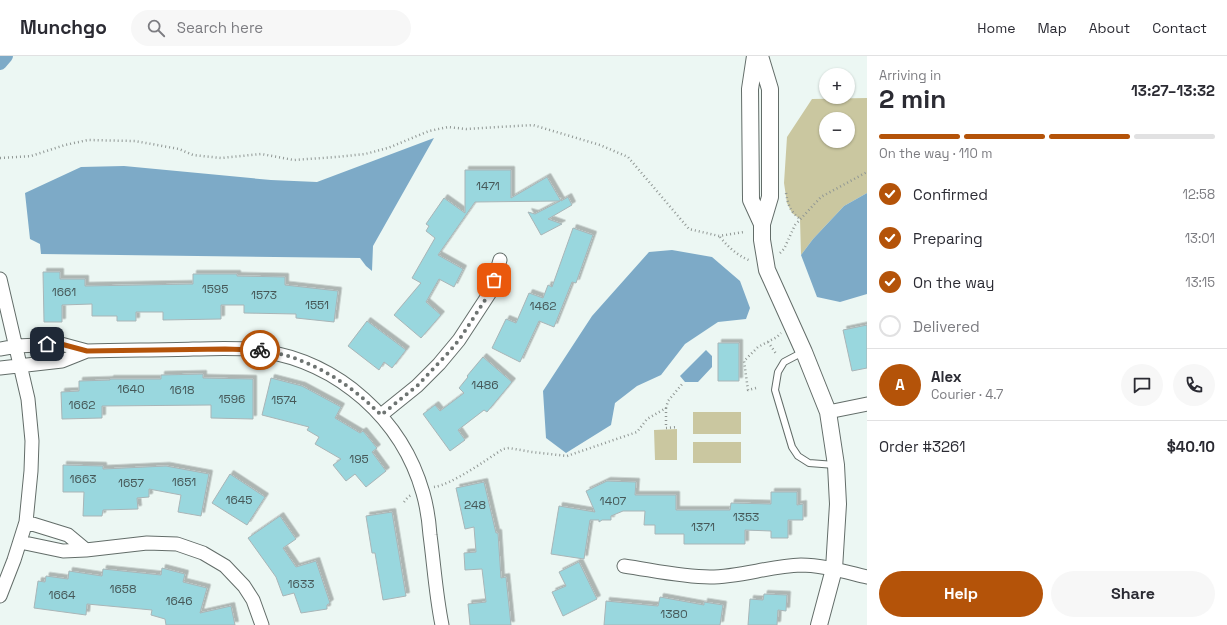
<!DOCTYPE html>
<html lang="en">
<head>
<meta charset="utf-8">
<style>
  :root { --surface:#fff; --page:#f7f7f7; --text:#2b2b33; --muted:#7c7c81; --line:#e1e1e2; --accent:#b45309 }
  body { margin:0; font-family:"Space Grotesk",sans-serif; background:var(--page); color:var(--text); height:100vh; display:flex; flex-direction:column; font-size:15px; white-space:nowrap }
  * { box-sizing:border-box; margin:0 }
  p { font-size:13px; color:var(--muted) }
  .icon { flex:none; width:22px; height:22px; fill:none; stroke:currentColor; stroke-width:2; stroke-linecap:round; stroke-linejoin:round }
  .map { position:relative; flex:1; overflow:hidden }
  .panel { display:flex; flex-direction:column; background:var(--surface); width:360px }
  .panel>* { flex:none }
  .controls { position:absolute; left:819px; top:12px; display:grid; gap:8px }
  .controls a { display:grid; place-items:center; width:36px; height:36px; border-radius:50%; background:var(--surface); box-shadow:0 1px 3px #0004; font-size:20px }
  .pin { position:absolute; display:grid; place-items:center; width:34px; height:34px; color:#fff; margin:-17px; border-radius:8px; box-shadow:0 2px 6px #0006 }
  .courier { position:absolute; display:grid; place-items:center; width:40px; height:40px; margin:-20px; border:3px solid #b45309; border-radius:50%; background:#fff; color:#222; box-shadow:0 1px 5px #0007 }
  .overview em { font-style:normal; font-weight:700 }
  .overview div { display:flex; flex-direction:column-reverse }
  .overview { display:flex; align-items:center; justify-content:space-between; height:68px; padding:0 12px }
  h1 { font-size:26px; font-weight:700; line-height:30px }
  .bar { display:grid; grid-template-columns:repeat(4,1fr); gap:6px 4px; align-content:center; height:48px; padding:0 12px }
  .bar i { height:5px; border-radius:3px; background:var(--line) }
  .bar .selected { background:var(--accent) }
  .bar p { grid-column:span 4 }
  .line { display:flex; align-items:center; gap:10px; padding:0 12px; border-top:1px solid var(--line) }
  .line div { flex:1 }
  .round { display:grid; place-items:center; flex:none; width:42px; height:42px; border-radius:21px; background:var(--page) }
  ol { padding:0 12px; list-style:none }
  li { display:flex; align-items:center; gap:12px; height:44px }
  li p { margin-inline-start:auto }
  li .icon { padding:4px; border-radius:50%; background:var(--accent); color:#fff; stroke-width:4 }
  li:last-child { color:var(--muted) }
  li i { width:22px; height:22px; border:2px solid var(--line); border-radius:50% }
  .primary-button { display:flex; gap:8px; margin-top:auto; padding:8px 12px }
  .primary-button a { flex:1; height:46px; border-radius:24px; background:var(--accent); color:#fff; font-size:16px; font-weight:700; line-height:46px; text-align:center }
  .primary-button a+a { background:var(--page); color:var(--text) }
  header { display:flex; align-items:center; gap:24px; box-sizing:border-box; height:56px; padding:0 20px; background:var(--surface); border-bottom:1px solid var(--line) }
  header strong { font-size:19px }
  nav { display:flex; gap:22px; margin-inline-start:auto; font-size:14px }
  .search { width:280px; height:36px; background:var(--page); display:flex; align-items:center; gap:10px; box-sizing:border-box; padding:0 14px; border-radius:22px; color:var(--muted); font-size:15px }
  main { display:flex; flex:1; min-height:0 }
  .map>svg:first-child { display:block }
</style>
</head>
<body>
<header>
<strong>Munchgo</strong>
<div class="search"><svg class="icon" aria-label="search" viewBox="0 0 24 24"><circle cx="10" cy="10" r="6"/><path d="M15 15l6 6"/></svg>Search here</div>
<nav><a>Home</a><a>Map</a><a>About</a><a>Contact</a></nav>
</header>
<main>
<div class="map">
<svg width="867" height="569" viewBox="0 0 867 569">
  <defs>
    <filter id="shadow"><feDropShadow dx="3.5" dy="-3.5" stdDeviation="0" flood-color="#0004"/></filter>
  </defs>
  <rect width="100%" height="100%" fill="#ecf7f3"/>
  <path fill="#cac7a0" fill-rule="evenodd" d="M867 42V137L844 150 813 183 801 199 800 163 792 157 787 147 784 127 787 81 812 43ZM826 63H848V85H826Z
    M693 356H741V378H693Z
    M677 373V404H655L654 374Z
    M693 386H741V407H693Z"/>
  <path fill="#7daac7" d="M434 82 373 190 372 215 366 210 360 202 41 198 40 188 30 183 25 137 81 111 124 110 271 124 317 126Z
    M867 137V238L840 246 817 241 801 199 813 183 844 150Z
    M672 194 712 201 740 225 750 252 746 263 718 266 685 288 661 319 637 330 615 347 611 369 566 397 546 382 543 335 592 260 649 196Z
    M706 294 712 300V311L698 326H685L680 320Z"/>
  <g fill="none" stroke-linecap="round" stroke-linejoin="round">
    <path stroke="#7daac7" stroke-width="14" d="M0 7 6 0"/>
  </g>
  <path fill="#99d7de" stroke="#a9b5b7" filter="url(#shadow)" d="M465 114H511V142L547 121 561 145 568 141 572 149 548 163 562 168 541 179 528 156 535 158 560 145 475 146 438 199 463 213 454 231 439 223 426 246 441 259 421 282 394 259 421 227 412 222 435 182 426 175 429 170 426 168 444 142 465 157Z
    M573 172 593 179 576 227 572 226 554 271 539 265 520 306 492 292 506 263 516 267 529 237 543 242 548 229 552 231Z
    M43 216H60V223H85V230L193 228V218H237V220L285 221V229L338 235 334 266 296 262V258L244 257V249H221V263L163 264V256H136V265H117V260H92V248L62 249V266H44Z
    M367 265 406 294 392 312 384 306 379 314 348 290Z
    M867 269V312L852 315 843 274Z
    M718 287H739V325H718Z
    M483 301 512 326 487 356 484 354 458 374 465 384 450 395 423 358 435 349 440 355 464 337 459 332 468 321 467 320Z
    M203 318V322L253 323V363L211 362V349L102 350V362L62 363 61 336 79 335V325L110 324V323H161V319Z
    M271 322 302 330 341 351 335 362 360 377 363 375 377 392 372 396 386 415 366 431 355 418 346 425 333 409 341 403 315 388 319 381 307 374 309 371 262 359Z
    M63 409 103 410V413L166 410 209 418 201 460 178 456 181 439 149 433V441L137 442 138 453 103 454 102 460H83L84 436H63Z
    M230 418 265 441 247 469 212 447Z
    M607 425 636 426 635 439H676V454H730L731 447 771 448V436H797V449L803 448V464H788V482H771V475L745 474V488H684V478H655V469H644L645 455H623L611 460V464H602L599 466V464H590L584 503 551 498 559 450 595 456 586 435Z
    M484 426 496 477H498L501 522 506 521 511 569H470L468 548 486 546 482 513 465 514 464 497 476 496 474 471 465 473 456 432Z
    M392 456 406 540 383 544 375 497H372L366 460Z
    M280 460 296 483 283 492 296 511 316 505 330 547 327 549V553L301 557 294 537 283 540 276 521 248 482Z
    M579 506 597 543 563 560 552 536 566 530 559 516Z
    M162 512 185 518 183 526 207 532 200 557 231 550 235 569H166L165 563 151 559 152 554 87 548 86 559 34 552 38 525 45 526 46 520 68 523 69 515 102 520 103 513 161 519Z
    M764 538 787 539 786 555 778 554 777 569H748L750 543 763 544Z
    M660 541 704 549V546L723 549 720 569H604L606 545 658 550Z"/>
  <g fill="none" stroke-linecap="round" stroke-linejoin="round">
    <defs>
      <path id="service" d="M803 296 784 306 778 316 775 334 792 391 798 400 809 407 835 409"/>
      <path id="minor" d="M0 223 28 343 32 385 31 415 26 466 14 504 0 540
        M0 293 17 290 61 288 87 295 62 305 0 312
        M87 295C123 294 158 294 193 293 216 293 240 291 263 295 339 307 402 363 423 437 427 451 429 465 430 479 434 509 436 540 442 569
        M828 356 867 348
        M381 359 417 330 439 308 459 284 491 235 500 204
        M20 486 63 495 86 494 68 479 26 466
        M86 494 147 487 177 488 203 497 225 510 244 530 253 544 262 569
        M624 510C652 514 681 521 710 521 740 521 770 510 801 509 823 509 846 516 867 521"/>
      <path id="tertiary" d="M755 0 750 33 751 144 762 168
        M760 0 770 33V141L762 168V184L767 214 804 296 828 356 836 409 838 448 834 513 819 569"/>
    </defs>
    <use href="#service" stroke="#636d69" stroke-width="8"/>
    <use href="#minor" stroke="#636d69" stroke-width="15"/>
    <use href="#tertiary" stroke="#636d69" stroke-width="18"/>
    <path stroke="#909794" stroke-width="2.5" stroke-dasharray="1 3" stroke-linecap="butt" d="M0 102 31 100 65 89 88 84 135 85 179 93 193 99 221 102 261 98 294 104 336 101 365 98 388 92 429 75 448 71 466 73 533 69 600 89 628 101 689 173 719 180 744 176
      M786 137C788 149 790 155 800 163
      M720 181C729 192 738 200 751 205
      M780 197 784 193 795 169 821 141 867 116
      M768 286 777 299
      M756 332 748 334 744 305 758 291 777 281 781 277
      M666 352V372L677 371
      M434 431C453 428 486 404 503 393L509 392 532 396 567 400 637 376 647 363 666 352 668 345 683 327
      M404 446 408 441 411 439"/>
    <use href="#service" stroke="#fff" stroke-width="6"/>
    <use href="#minor" stroke="#fff" stroke-width="13"/>
    <use href="#tertiary" stroke="#fff" stroke-width="16"/>
  </g>
  <g fill="none" stroke-linecap="round" stroke-linejoin="round">
    <path stroke="#6e7472" stroke-width="4" stroke-dasharray="0 7.2" d="M260 294C307 300 348 326 381 359L417 330 449 296 459 284 491 235 494 224"/>
    <path stroke="#b45309" stroke-width="5" d="M47 288H61L87 295 225 293 260 294"/>
  </g>
  <g text-anchor="middle" stroke-width="3.5" stroke-linejoin="round" paint-order="stroke">
    <g font-size="12" fill="#465858">
      <text x="488" y="134">1471</text>
      <text x="215" y="237">1595</text>
      <text x="64" y="240">1661</text>
      <text x="264" y="243">1573</text>
      <text x="317" y="253">1551</text>
      <text x="543" y="254">1462</text>
      <text x="485" y="333">1486</text>
      <text x="131" y="337">1640</text>
      <text x="182" y="338">1618</text>
      <text x="232" y="347">1596</text>
      <text x="284" y="348">1574</text>
      <text x="82" y="353">1662</text>
      <text x="359" y="407">195</text>
      <text x="83" y="427">1663</text>
      <text x="184" y="430">1651</text>
      <text x="131" y="431">1657</text>
      <text x="239" y="448">1645</text>
      <text x="613" y="449">1407</text>
      <text x="475" y="453">248</text>
      <text x="746" y="465">1353</text>
      <text x="703" y="475">1371</text>
      <text x="301" y="532">1633</text>
      <text x="123" y="537">1658</text>
      <text x="62" y="543">1664</text>
      <text x="179" y="549">1646</text>
      <text x="674" y="562">1380</text>
    </g>
  </g>
</svg>
<div class="controls">
<a>+</a>
<a>−</a>
</div>
<div class="pin" style="left:494px;top:224px;background:#ea580c"><svg class="icon" aria-label="bag" viewBox="0 0 24 24"><path d="M5 8h14l-1 12H6zM9 8a3 3 0 0 1 6 0"/></svg></div>
<div class="pin" style="left:47px;top:288px;background:#1f2937"><svg class="icon" aria-label="home" viewBox="0 0 24 24"><path d="M3 11l9-7 9 7M6 9v11h12V9"/></svg></div>
<div class="courier" style="left:260px;top:294px"><svg class="icon" aria-label="bike" viewBox="0 0 24 24"><circle cx="6" cy="16" r="4"/><circle cx="18" cy="16" r="4"/><path d="M6 16l4-8h5l3 8M10 8l3 8H6M13 5h3"/></svg></div>
</div>
<section class="panel">
<div class="overview"><div><h1>2 min</h1><p>Arriving in</p></div><em>13:27–13:32</em></div>
<div class="bar"><i class="selected"></i><i class="selected"></i><i class="selected"></i><i></i><p>On the way · 110 m</p></div>
<ol>
<li><svg class="icon" aria-label="check" viewBox="0 0 24 24"><path d="M5 12l5 5 9-10"/></svg>Confirmed<p>12:58</p></li>
<li><svg class="icon" aria-label="check" viewBox="0 0 24 24"><path d="M5 12l5 5 9-10"/></svg>Preparing<p>13:01</p></li>
<li><svg class="icon" aria-label="check" viewBox="0 0 24 24"><path d="M5 12l5 5 9-10"/></svg>On the way<p>13:15</p></li>
<li><i></i>Delivered</li>
</ol>
<div class="line" style="height:72px"><b class="round" style="background:var(--accent);color:#fff">A</b><div><b>Alex</b><p>Courier · 4.7</p></div><a class="round"><svg class="icon" aria-label="chat" viewBox="0 0 24 24"><path d="M4 5h16v11H9l-5 4z"/></svg></a><a class="round"><svg class="icon" aria-label="phone" viewBox="0 0 24 24"><path d="M5 4h4l2 5-3 2q2 4 5 5l2-3 5 2v4C11 20 4 13 5 4z"/></svg></a></div>
<div class="line" style="height:52px"><div>Order #3261</div><b>$40.10</b></div>
<div class="primary-button"><a>Help</a><a>Share</a></div>
</section>
</main>
</body>
</html>
